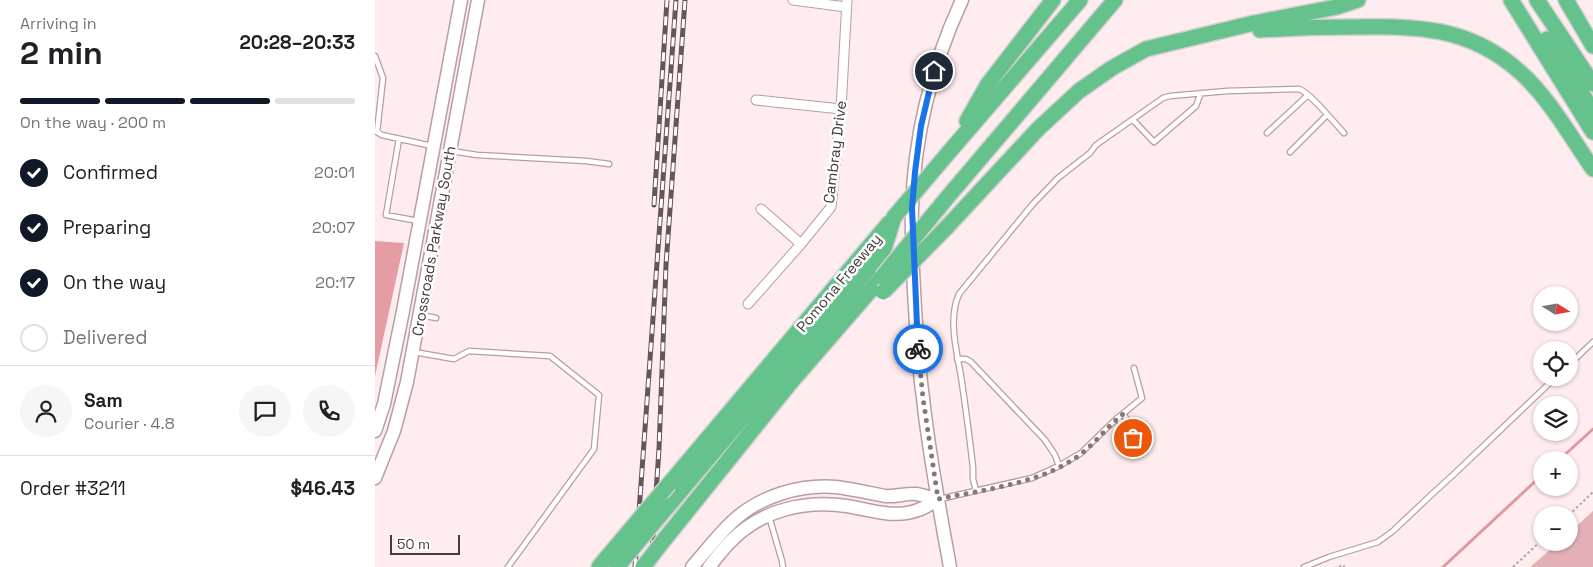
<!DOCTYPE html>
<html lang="en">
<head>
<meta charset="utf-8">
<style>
  :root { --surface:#fff; --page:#f6f6f6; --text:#202124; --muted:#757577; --line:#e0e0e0; --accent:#111827 }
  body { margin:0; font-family:"Space Grotesk",sans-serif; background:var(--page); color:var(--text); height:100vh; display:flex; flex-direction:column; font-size:19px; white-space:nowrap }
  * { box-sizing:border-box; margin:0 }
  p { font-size:16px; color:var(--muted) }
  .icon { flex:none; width:28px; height:28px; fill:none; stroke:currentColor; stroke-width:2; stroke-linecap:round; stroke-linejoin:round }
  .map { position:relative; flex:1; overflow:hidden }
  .drawer { display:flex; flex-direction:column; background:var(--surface); width:375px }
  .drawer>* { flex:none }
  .needle { width:32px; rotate:101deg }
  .controls { position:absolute; left:1158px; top:286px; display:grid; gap:10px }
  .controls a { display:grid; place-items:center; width:45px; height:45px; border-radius:50%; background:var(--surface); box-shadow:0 1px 4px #0004; font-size:25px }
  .scale { position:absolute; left:15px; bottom:12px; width:70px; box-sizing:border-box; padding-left:5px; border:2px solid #45393a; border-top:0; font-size:14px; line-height:18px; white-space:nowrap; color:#45393a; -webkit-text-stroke:4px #fff; paint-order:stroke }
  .pin { position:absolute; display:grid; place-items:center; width:42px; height:42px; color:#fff; margin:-21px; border:2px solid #fff; border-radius:50%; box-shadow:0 1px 5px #0007 }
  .courier { position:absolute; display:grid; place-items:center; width:50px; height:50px; margin:-25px; border:4px solid #1a73e8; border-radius:50%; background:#fff; color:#222; box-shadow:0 1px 6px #0007 }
  .headline em { font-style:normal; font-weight:600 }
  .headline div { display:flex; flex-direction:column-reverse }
  .headline { display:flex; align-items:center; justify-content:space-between; height:85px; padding:0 20px }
  h1 { font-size:32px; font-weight:600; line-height:38px }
  .bar { display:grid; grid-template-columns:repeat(4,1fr); gap:8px 5px; align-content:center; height:60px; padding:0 20px }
  .bar i { height:6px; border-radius:4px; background:var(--line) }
  .bar .active { background:var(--accent) }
  .bar p { grid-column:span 4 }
  .line { display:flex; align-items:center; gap:12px; padding:0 20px; border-top:1px solid var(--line) }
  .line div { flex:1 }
  .round { display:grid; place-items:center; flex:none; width:52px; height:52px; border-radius:26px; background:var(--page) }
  ol { padding:0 20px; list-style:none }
  li { display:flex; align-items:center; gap:15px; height:55px }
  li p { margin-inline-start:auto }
  li .icon { padding:5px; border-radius:50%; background:var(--accent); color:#fff; stroke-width:4 }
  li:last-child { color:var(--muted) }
  li i { width:28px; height:28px; border:2px solid var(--line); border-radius:50% }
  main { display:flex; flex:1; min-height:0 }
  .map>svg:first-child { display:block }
</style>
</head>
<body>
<main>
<section class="drawer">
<div class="headline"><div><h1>2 min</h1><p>Arriving in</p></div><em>20:28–20:33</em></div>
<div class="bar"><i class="active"></i><i class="active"></i><i class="active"></i><i></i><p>On the way · 200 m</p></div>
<ol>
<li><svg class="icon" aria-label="check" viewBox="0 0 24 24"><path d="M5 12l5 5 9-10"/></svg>Confirmed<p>20:01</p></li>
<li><svg class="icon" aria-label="check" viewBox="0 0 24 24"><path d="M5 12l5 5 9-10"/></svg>Preparing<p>20:07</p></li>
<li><svg class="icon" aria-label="check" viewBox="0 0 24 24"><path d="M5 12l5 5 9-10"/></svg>On the way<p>20:17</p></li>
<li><i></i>Delivered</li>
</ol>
<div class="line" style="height:90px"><a class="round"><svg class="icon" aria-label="person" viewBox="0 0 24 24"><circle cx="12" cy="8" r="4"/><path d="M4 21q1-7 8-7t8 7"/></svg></a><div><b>Sam</b><p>Courier · 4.8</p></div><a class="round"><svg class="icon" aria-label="chat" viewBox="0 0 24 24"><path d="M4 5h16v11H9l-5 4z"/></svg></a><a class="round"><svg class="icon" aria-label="phone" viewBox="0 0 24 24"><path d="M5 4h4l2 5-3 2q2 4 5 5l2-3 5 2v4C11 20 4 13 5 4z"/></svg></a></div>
<div class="line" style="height:65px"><div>Order #3211</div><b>$46.43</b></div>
</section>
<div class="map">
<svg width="1218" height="567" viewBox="0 0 1218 567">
  <rect width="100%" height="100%" fill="#ffecee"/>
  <path fill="#e3b0b5" d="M1218 511V567H1155L1183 543 1194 542V533Z"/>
  <path fill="#e69ca5" d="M0 241 29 243 0 376Z"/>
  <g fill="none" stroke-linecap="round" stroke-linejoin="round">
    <path stroke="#e198a0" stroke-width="3" d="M1184 460 1218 429
      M1068 567 1166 476"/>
    <defs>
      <path id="lane" d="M0 56 8 78 2 132 7 135 57 146
        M758 120 779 142 821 106 825 95
        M892 133 933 95
        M24 139 11 215 43 221
        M77 151 102 155 211 161 234 164
        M915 152 952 115
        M46 315 61 318
        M39 352 79 359 94 351 175 356 224 395 219 449 133 567
        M582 359H591L596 362 670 440 680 455 684 466
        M1194 365 1218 342
        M742 418 758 438 764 441 763 434 748 414
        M601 491 598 479V468C595 440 591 411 587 383 583 355 572 321 584 294L657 205 683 178 715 153 721 145 788 98 795 96 852 91 924 89C936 93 959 123 969 133
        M565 499 657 478 684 466 706 453 739 421 767 398 759 368
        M394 516 407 561 408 567
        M929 567 954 557 1003 542 1018 531 1056 495 1078 475 1180 378"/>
      <path id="street" d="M418 0 471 7
        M381 100 466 109
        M386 209 426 244
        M373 304 426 244 456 207 466 109 472 0"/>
      <path id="secondary" d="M0 431 9 404 28 311 86 0
        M0 478 19 431 32 382 103 0
        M317 567C331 551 343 535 358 521 385 496 425 484 461 487 478 489 494 493 510 496 521 497 531 493 541 494 548 495 556 498 563 499
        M334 567C341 558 348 549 356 541 386 510 430 500 472 506 495 510 520 519 543 510 550 508 557 503 563 499
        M575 567C565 511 554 455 548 398 542 356 540 313 538 270 538 250 536 229 537 209 539 137 557 65 587 0"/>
      <path id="highway" d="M1136 0 1218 132
        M1162 0 1218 84
        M1191 0 1218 46
        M885 30C916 28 946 27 977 27 1041 26 1094 26 1145 72 1175 99 1195 136 1218 169
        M1172 39 1218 111
        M592 121 613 84 678 0
        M575 151 705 0
        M571 199 740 0
        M571 228 663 129 704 91 737 68 771 49 879 23 962 7 983 0
        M294 484 514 223
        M293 506 508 252 519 217
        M289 540 416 382 507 277
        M224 567 233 556"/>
    </defs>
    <use href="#lane" stroke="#ba9da0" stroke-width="7"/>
    <use href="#street" stroke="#ba9da0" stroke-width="11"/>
    <use href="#secondary" stroke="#ba9da0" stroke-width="15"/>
    <use href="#highway" stroke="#d2cfd0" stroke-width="18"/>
    <path stroke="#b4a3a5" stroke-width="2" stroke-dasharray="2.5 2.5" stroke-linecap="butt" d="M1194 515 1218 492
      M964 567 967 565 970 567
      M1138 567 1166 541"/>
    <use href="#lane" stroke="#fff" stroke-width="4.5"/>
    <use href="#street" stroke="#fff" stroke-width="9"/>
    <use href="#secondary" stroke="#fff" stroke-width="12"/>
    <use href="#highway" stroke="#65c28c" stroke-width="15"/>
    <defs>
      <path id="rail" d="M279 205 292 0
        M260 567 301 0
        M276 567 284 449 291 265 310 0"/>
    </defs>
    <use href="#rail" stroke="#655759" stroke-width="5"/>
    <use href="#rail" stroke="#fff" stroke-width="3" stroke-dasharray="9" stroke-linecap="butt"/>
    <defs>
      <path id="highway-bridge" d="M519 217 575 151
        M507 277 571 199
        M508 292 571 228
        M233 556 294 484
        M242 567 293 506
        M268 567 289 540"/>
    </defs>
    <use href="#highway-bridge" stroke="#d2cfd0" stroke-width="18" stroke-linecap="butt"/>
    <use href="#highway-bridge" stroke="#65c28c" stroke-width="15"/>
  </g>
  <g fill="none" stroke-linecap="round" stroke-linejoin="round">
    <path stroke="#867879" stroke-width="5" stroke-dasharray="0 9" d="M543 349 548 398 563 499C611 489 666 484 706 454 721 442 733 426 748 414L763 434 764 441 758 438"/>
    <path stroke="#1a73e8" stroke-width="6" d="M543 349 537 208 540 172 546 126 559 71"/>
  </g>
  <g text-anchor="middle" stroke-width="5" stroke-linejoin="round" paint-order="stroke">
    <g font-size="15" fill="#45393a" stroke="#fff">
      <text transform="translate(460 152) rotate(-83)" y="5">Cambray Drive</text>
      <text transform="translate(59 241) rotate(-80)" y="5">Crossroads Parkway South</text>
      <text transform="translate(464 283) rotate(-50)" y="5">Pomona Freeway</text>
    </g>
  </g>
</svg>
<div class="controls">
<a><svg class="needle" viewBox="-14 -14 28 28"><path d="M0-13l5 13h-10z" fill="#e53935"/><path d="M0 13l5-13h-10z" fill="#757577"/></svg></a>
<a><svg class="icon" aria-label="locate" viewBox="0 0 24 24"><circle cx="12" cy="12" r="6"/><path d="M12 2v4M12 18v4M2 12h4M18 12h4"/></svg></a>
<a><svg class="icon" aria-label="layers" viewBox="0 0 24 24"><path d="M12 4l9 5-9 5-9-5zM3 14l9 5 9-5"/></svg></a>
<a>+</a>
<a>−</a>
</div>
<div class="scale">50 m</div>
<div class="pin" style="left:758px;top:438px;background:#ea580c"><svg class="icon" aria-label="bag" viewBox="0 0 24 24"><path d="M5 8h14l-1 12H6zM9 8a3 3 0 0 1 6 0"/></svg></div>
<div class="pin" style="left:559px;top:71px;background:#1f2937"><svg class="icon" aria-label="home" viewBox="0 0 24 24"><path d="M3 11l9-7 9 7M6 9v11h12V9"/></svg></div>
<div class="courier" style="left:543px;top:349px"><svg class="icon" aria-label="bike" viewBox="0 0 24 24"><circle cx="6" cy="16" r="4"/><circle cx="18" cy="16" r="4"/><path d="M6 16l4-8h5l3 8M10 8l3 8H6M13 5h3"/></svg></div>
</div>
</main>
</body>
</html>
